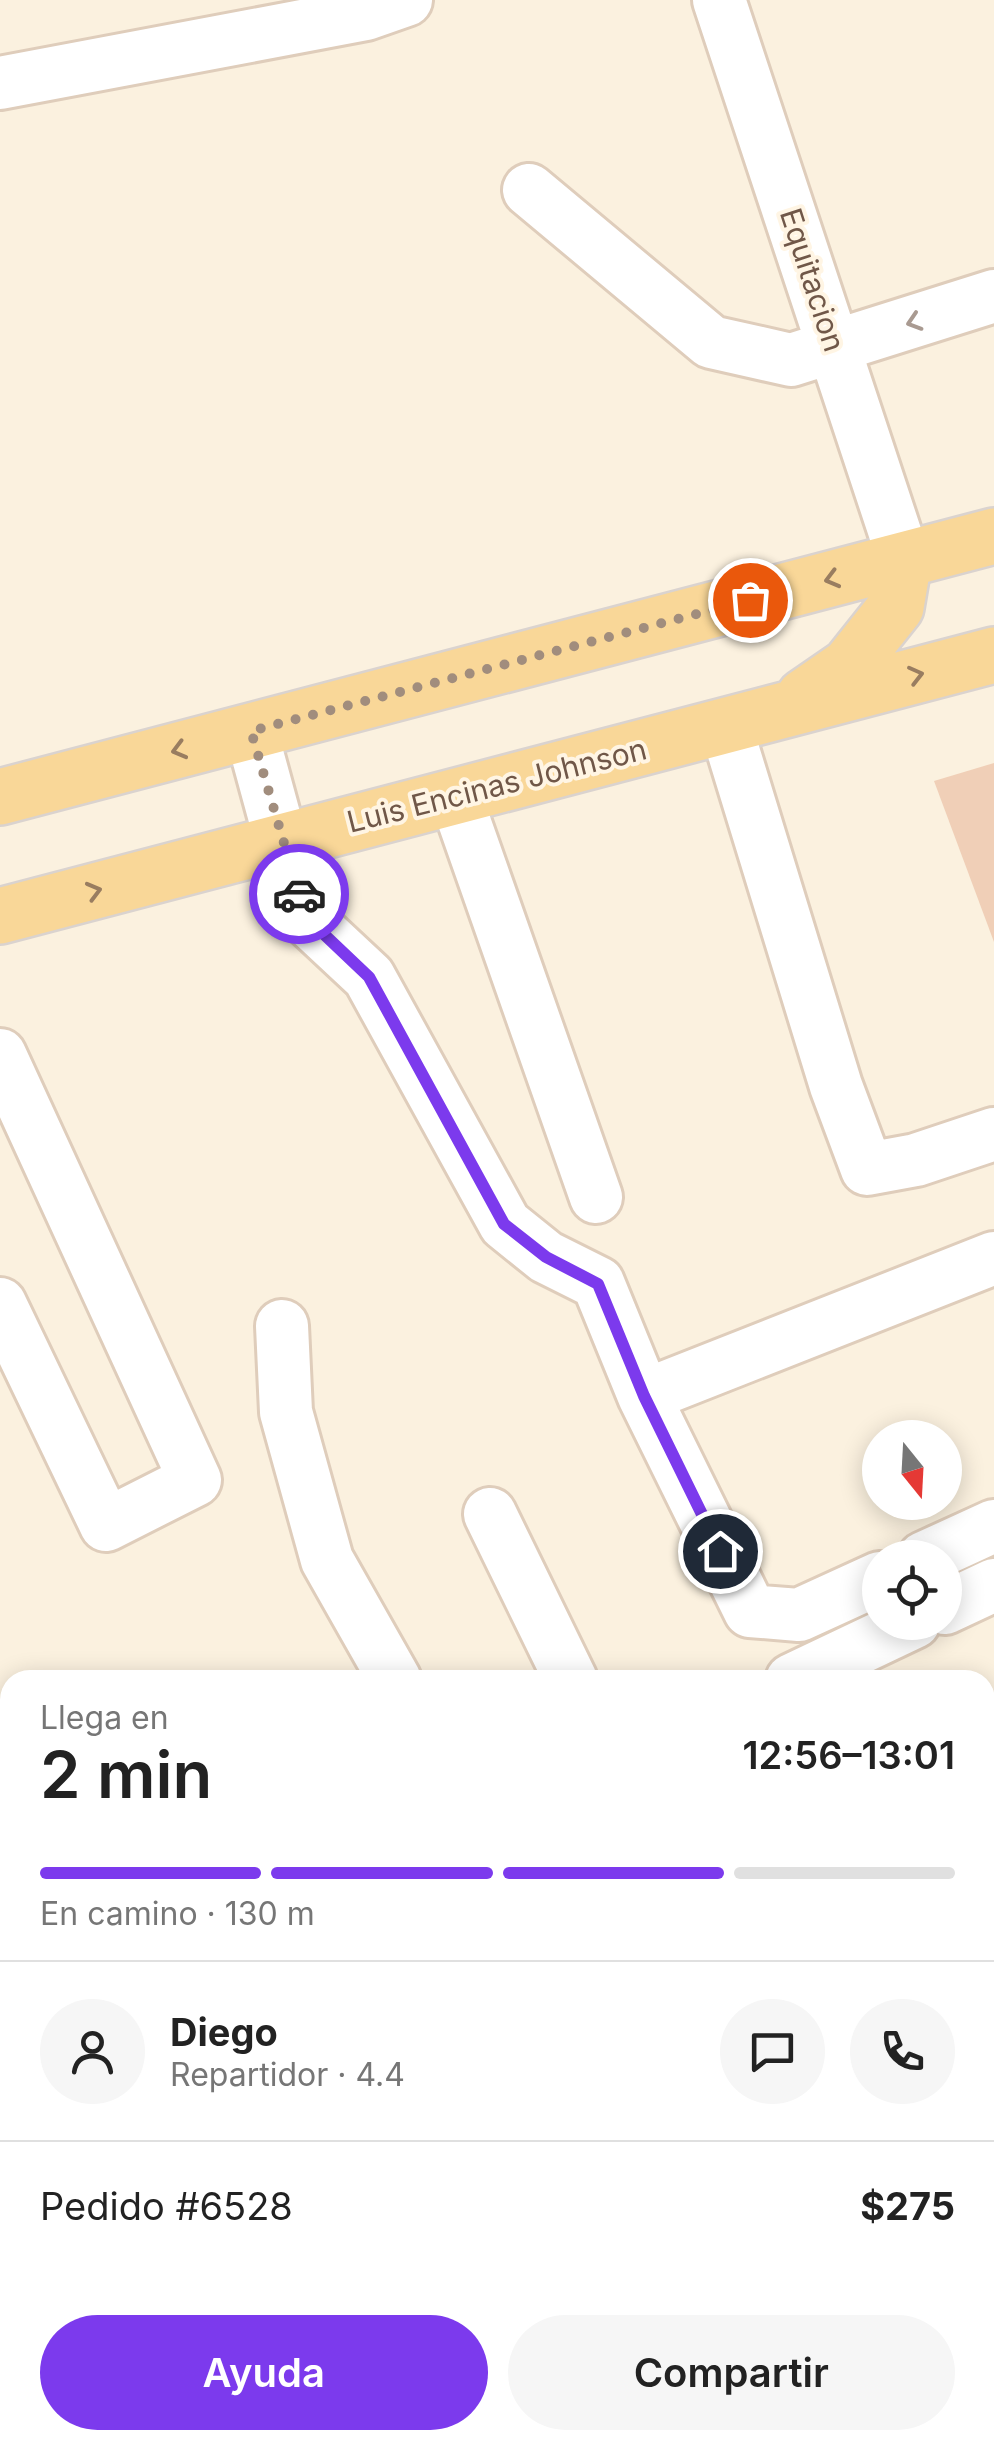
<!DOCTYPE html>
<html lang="es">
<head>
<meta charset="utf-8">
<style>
  :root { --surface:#fff; --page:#f6f6f6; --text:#222; --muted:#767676; --line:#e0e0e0; --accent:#7c3aed }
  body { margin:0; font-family:Inter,sans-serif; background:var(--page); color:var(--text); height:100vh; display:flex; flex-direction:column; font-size:38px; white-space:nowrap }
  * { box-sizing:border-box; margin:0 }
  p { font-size:32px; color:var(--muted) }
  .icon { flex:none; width:55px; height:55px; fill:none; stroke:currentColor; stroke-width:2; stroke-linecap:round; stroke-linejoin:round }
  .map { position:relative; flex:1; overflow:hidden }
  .drawer { position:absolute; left:0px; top:1670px; width:995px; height:780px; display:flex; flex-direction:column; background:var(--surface); border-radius:30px 30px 0 0; box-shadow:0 5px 25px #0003 }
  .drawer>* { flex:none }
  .needle { width:65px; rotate:162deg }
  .tools { position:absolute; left:862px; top:1420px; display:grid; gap:20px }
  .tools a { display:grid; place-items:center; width:100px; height:100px; border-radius:50%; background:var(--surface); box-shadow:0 5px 25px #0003; font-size:50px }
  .pin { position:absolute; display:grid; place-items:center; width:85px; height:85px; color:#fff; margin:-42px; border:5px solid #fff; border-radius:50%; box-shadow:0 2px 10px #0007 }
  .courier { position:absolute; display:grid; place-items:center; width:100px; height:100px; margin:-50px; border:8px solid #7c3aed; border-radius:50%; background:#fff; color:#222; box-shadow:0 2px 12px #0007 }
  .overview em { font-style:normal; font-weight:600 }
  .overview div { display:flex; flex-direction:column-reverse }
  .overview { display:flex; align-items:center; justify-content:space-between; height:170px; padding:0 40px }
  h1 { font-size:65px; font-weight:600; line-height:75px }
  .bar { display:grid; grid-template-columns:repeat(4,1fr); gap:15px 10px; align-content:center; height:120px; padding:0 40px }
  .bar i { height:12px; border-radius:8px; background:var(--line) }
  .bar .active { background:var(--accent) }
  .bar p { grid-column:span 4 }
  .line { display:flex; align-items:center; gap:25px; padding:0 40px; border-top:2px solid var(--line) }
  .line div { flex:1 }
  .round { display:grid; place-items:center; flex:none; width:105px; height:105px; border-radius:52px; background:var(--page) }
  .action { display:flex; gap:20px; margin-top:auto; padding:20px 40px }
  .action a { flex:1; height:115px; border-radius:60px; background:var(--accent); color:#fff; font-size:40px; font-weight:600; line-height:115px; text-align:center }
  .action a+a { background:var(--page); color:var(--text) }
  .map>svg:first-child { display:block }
</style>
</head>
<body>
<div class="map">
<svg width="994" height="2450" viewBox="0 0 994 2450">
  <rect width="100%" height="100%" fill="#fbf1df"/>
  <path fill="#f0cfb7" d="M994 763V942L934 781Z"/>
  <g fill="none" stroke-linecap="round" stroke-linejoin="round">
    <defs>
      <path id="minor" d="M719 0 904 560
        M0 83 366 14 406 0
        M529 190 711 342 791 360 994 296
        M726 727 836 1086 867 1169 916 1160 994 1134
        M251 731 281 841 309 921 369 977 505 1224 546 1257 598 1283 644 1396 750 1611 799 1615 880 1578
        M456 798 596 1197
        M0 1055 195 1480 106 1525 0 1304
        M282 1326 286 1412 327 1560 395 1680
        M644 1396 994 1258
        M490 1514 571 1680
        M924 1558 994 1526
        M945 1608 994 1585
        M792 1680 914 1622
        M985 1983 994 1979
        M0 2058 10 2053
        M0 2236 10 2257
        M985 2397 994 2393
        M98 2440 103 2450
        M784 2440 789 2450
        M19 2450 39 2440
        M877 2450 898 2440"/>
      <path id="major" d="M804 697 849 666 896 607 904 560
        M0 797 994 536
        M0 916 994 655"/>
    </defs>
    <use href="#minor" stroke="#dfcdbb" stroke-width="58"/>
    <use href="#major" stroke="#dad3cf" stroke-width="60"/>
    <use href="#minor" stroke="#fff" stroke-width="52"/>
    <use href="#major" stroke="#f9d798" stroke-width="55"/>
  </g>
  <defs><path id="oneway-chevron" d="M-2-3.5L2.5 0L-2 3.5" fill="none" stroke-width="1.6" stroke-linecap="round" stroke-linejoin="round" transform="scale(2.5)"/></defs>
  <use stroke="#a99a91" href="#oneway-chevron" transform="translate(914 322) rotate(162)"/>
  <g stroke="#997d60">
    <use href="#oneway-chevron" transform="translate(832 579) rotate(165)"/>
    <use href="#oneway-chevron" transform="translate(916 675) rotate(-14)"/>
    <use href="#oneway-chevron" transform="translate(179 750) rotate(165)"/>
    <use href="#oneway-chevron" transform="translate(94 891) rotate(-15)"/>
  </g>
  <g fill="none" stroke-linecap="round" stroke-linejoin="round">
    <path stroke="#a18d7d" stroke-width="10" stroke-dasharray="0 18" d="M299 894 251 731 750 600"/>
    <path stroke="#7c3aed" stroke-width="12" d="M299 894 310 921 369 977 504 1224 546 1257 598 1284 644 1396 720 1551"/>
  </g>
  <g text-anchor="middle" stroke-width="8" stroke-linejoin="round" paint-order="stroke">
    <g font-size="30" fill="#705748" stroke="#fff5e4">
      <text transform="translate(812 280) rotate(72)" y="10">Equitacion</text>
      <text transform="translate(497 786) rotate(-14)" y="10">Luis Encinas Johnson</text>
    </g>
  </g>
</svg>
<div class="tools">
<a><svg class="needle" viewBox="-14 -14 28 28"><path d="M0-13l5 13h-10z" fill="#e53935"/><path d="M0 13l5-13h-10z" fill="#767676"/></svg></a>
<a><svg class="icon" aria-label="locate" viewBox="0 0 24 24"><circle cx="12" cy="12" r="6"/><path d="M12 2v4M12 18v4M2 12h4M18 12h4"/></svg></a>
</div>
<div class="pin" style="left:750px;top:600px;background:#ea580c"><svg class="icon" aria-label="bag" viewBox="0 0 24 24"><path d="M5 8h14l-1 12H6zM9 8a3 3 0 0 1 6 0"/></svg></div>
<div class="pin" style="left:720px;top:1551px;background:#1f2937"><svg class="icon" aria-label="home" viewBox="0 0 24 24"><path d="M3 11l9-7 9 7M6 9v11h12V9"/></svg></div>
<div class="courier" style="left:299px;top:894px"><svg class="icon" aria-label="car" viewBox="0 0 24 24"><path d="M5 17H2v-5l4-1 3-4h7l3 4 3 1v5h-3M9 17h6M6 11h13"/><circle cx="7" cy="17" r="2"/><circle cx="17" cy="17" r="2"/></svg></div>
<section class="drawer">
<div class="overview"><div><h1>2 min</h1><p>Llega en</p></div><em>12:56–13:01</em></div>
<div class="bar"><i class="active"></i><i class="active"></i><i class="active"></i><i></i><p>En camino · 130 m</p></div>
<div class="line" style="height:180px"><a class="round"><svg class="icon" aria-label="person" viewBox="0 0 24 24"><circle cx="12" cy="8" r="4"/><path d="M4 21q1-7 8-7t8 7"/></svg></a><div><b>Diego</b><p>Repartidor · 4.4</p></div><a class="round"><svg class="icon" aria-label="chat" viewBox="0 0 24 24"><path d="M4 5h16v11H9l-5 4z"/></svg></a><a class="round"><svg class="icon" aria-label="phone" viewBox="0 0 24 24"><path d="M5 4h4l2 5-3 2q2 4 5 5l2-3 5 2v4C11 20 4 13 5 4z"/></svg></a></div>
<div class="line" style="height:130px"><div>Pedido #6528</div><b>$275</b></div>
<div class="action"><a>Ayuda</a><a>Compartir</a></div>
</section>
</div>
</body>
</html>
